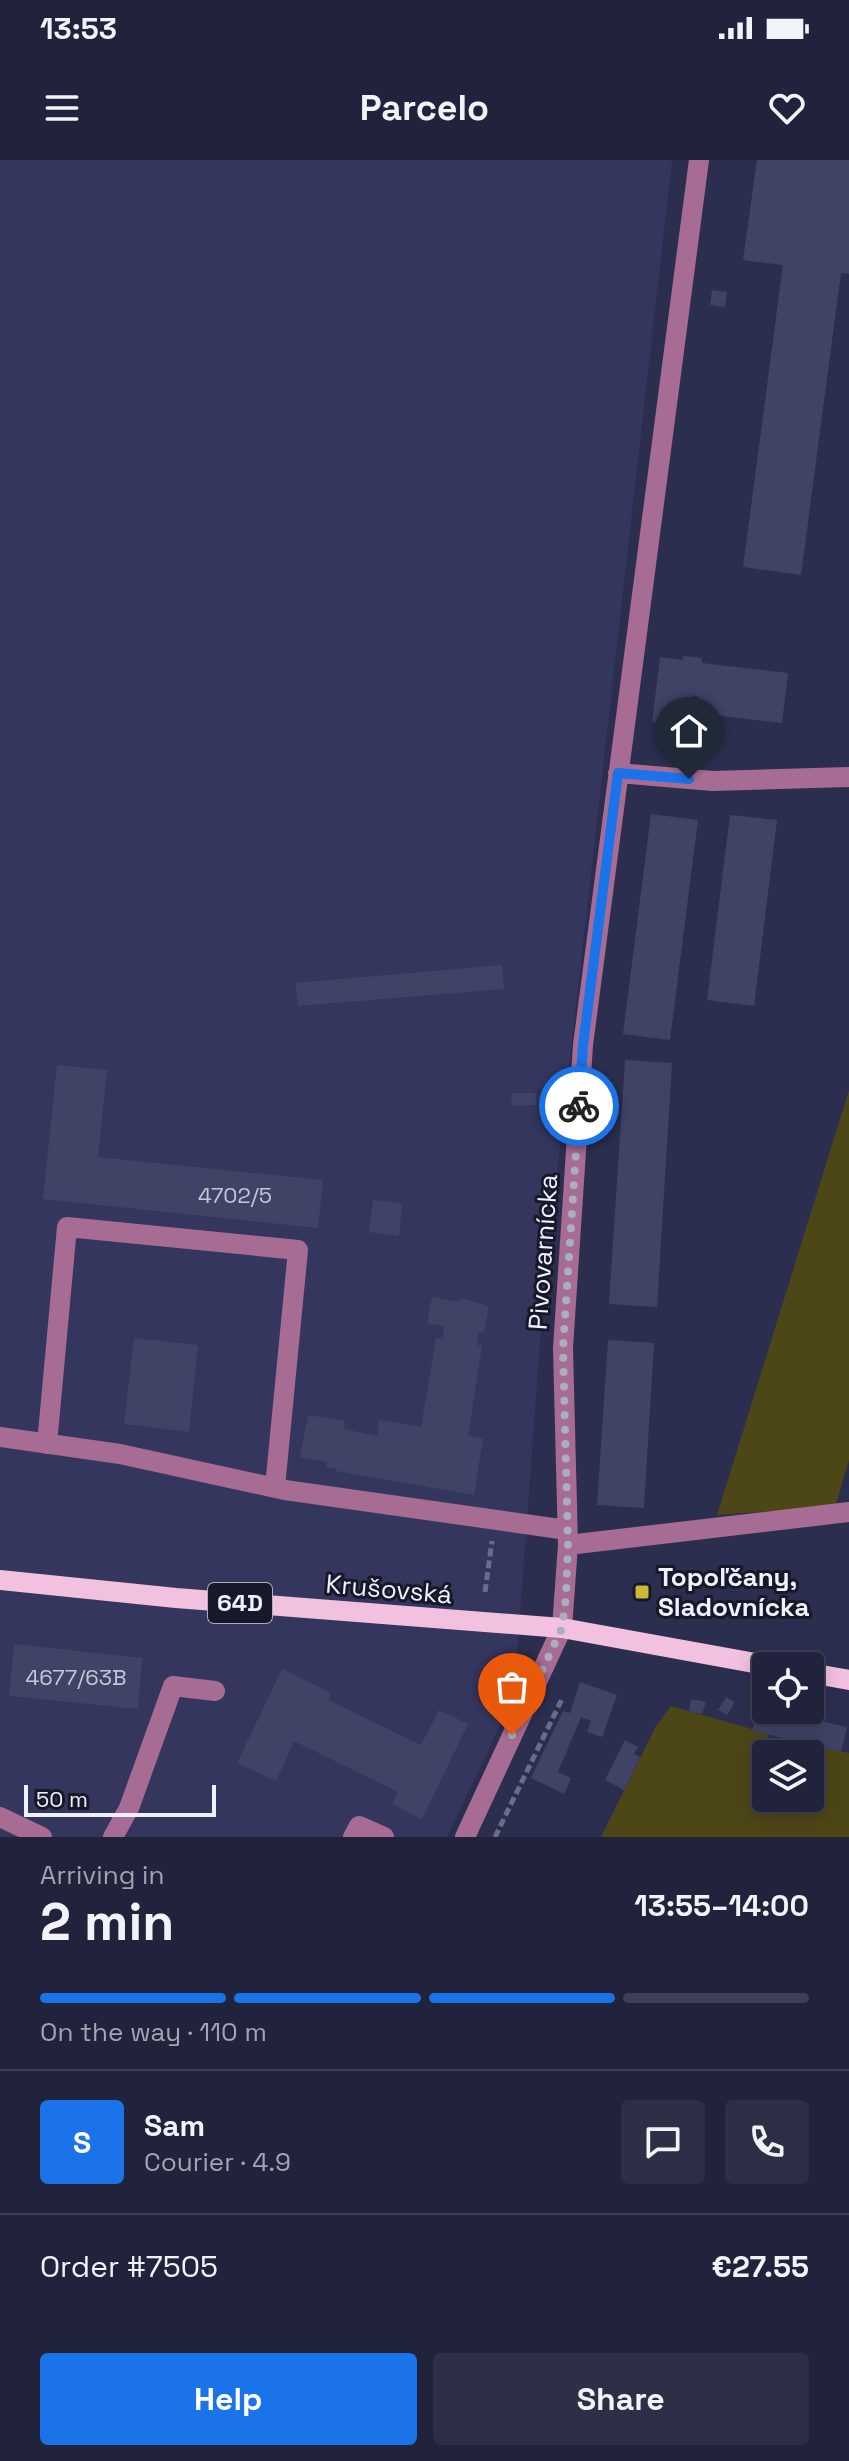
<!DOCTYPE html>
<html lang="en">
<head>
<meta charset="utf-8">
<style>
  :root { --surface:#21223c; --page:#2d2f47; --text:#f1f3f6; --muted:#a2a4af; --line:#3e3f56; --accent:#1a73e8 }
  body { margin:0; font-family:"Space Grotesk",sans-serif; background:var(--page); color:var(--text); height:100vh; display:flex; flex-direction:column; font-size:30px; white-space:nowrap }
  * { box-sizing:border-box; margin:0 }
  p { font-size:26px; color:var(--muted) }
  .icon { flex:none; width:44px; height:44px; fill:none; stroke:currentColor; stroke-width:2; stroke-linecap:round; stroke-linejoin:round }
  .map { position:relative; height:1677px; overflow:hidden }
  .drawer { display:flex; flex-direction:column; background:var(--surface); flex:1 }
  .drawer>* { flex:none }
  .buttons { position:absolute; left:752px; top:1492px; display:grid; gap:16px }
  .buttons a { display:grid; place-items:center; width:72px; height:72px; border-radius:8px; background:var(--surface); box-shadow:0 4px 20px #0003,0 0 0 2px var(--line); font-size:40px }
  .scale { position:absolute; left:24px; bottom:20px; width:192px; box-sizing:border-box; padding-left:8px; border:4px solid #eff1fe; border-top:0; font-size:22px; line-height:28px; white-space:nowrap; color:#eff1fe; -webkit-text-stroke:6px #171828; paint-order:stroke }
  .pin { position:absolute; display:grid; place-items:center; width:68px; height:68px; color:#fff; margin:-82px -34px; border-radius:50% 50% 50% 0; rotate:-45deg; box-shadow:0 0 8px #0007 }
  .pin .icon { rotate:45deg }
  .courier { position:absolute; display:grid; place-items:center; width:80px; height:80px; margin:-40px; border:6px solid #1a73e8; border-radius:50%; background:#fff; color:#222; box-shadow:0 2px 10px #0007 }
  .head em { font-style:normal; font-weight:700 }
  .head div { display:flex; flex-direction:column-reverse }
  .head { display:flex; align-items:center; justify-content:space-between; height:136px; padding:0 40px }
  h1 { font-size:52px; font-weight:700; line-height:60px }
  .bar { display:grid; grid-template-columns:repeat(4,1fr); gap:12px 8px; align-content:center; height:96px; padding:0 40px }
  .bar i { height:10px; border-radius:6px; background:var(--line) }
  .bar .current { background:var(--accent) }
  .bar p { grid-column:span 4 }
  .line { display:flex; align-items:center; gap:20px; padding:0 40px; border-top:2px solid var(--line) }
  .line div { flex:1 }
  .round { display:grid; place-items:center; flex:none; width:84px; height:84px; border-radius:8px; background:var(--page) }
  .button { display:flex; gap:16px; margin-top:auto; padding:16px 40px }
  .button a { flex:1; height:92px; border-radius:8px; background:var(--accent); color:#fff; font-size:32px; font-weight:700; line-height:92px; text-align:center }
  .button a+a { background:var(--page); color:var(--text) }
  .status { display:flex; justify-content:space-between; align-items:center; height:56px; padding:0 40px; background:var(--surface); direction:ltr }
  .status svg { height:22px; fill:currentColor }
  header { display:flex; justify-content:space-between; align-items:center; height:104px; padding:0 40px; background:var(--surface); font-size:36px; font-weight:700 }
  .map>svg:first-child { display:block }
</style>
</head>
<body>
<div class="status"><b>13:53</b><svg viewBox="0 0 49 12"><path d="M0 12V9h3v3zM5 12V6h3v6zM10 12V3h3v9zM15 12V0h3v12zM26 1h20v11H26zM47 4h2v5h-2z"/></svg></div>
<header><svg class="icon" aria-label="menu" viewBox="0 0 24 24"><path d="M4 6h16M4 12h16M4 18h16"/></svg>Parcelo<svg class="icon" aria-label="heart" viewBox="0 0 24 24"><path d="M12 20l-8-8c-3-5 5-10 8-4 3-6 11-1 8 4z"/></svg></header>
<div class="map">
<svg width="849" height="1677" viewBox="0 0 849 1677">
  <rect width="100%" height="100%" fill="#2c2e50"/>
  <path fill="#35365e" d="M0 0H672L544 1127 514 1536 447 1677H0Z"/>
  <path fill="#4d4617" d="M849 930V1300L835 1347 717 1355Z
    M671 1546 769 1574 766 1587 792 1594H766V1638H810V1594H808L810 1585 849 1593V1677H601L655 1568Z"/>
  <path fill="#404366" d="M757 0H849V114L841 113 801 415 743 407 783 105 743 100Z
    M712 130 727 132 725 147 710 145Z
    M683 496 702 498V503L788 513 782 563 696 553 698 537 693 535 689 566 652 562 660 497 683 500Z
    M651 654 698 660 670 880 623 874Z
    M730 655 777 660 754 846 707 840Z
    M502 805 504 829 298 846 295 823Z
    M625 900 672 903 657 1147 609 1144Z
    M57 905 107 910 98 997 323 1020 318 1068 43 1039Z
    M512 933H536V945L511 946Z
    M373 1040 402 1043 399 1076 369 1072Z
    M432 1137 459 1142 461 1138 489 1146 484 1173 479 1172 477 1185 482 1186 468 1276 483 1278 474 1335 336 1311V1309L326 1307 327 1302 300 1297 308 1255 345 1261 344 1269 377 1276 379 1260 421 1267 436 1178 443 1179 444 1166 427 1163Z
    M134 1178 198 1185 189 1272 124 1264Z
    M608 1180 654 1183 644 1348 597 1345Z
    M14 1484 142 1498 138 1549 9 1536Z
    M282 1509 331 1533 328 1540 421 1585 439 1550 468 1564 422 1659 392 1644 398 1632 294 1581 276 1621 237 1603Z
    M580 1522 617 1535 602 1577 587 1572 591 1561 581 1557 558 1612 571 1618 564 1634 531 1618 563 1551 570 1553Z
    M726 1537 735 1542 727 1555 718 1550Z
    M691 1539 706 1542 702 1554 689 1551Z
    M758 1546 766 1550 787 1553 791 1550 817 1556 816 1560 847 1567 841 1592 810 1584 807 1594 779 1590 782 1578 752 1571Z
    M625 1580 638 1587 634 1594 640 1597 624 1630 605 1620Z"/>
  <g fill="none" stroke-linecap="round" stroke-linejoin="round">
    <path stroke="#6b6d88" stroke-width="5" stroke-dasharray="8 4" stroke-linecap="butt" d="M485 1432 492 1381
      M495 1677 562 1539"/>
    <path stroke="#a76c93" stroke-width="20" d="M618 613 713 621 849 617
      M0 1277 120 1294 285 1330 567 1370
      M47 1284 67 1067 298 1090 275 1327
      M568 1385 849 1352
      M0 1657 42 1677
      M113 1677 129 1648 173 1526 215 1531
      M353 1677 359 1666 384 1677
      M465 1677 562 1468 568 1385 563 1188 583 885 699 0"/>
    <path stroke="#f2c1e0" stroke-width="20" d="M0 1420 176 1438 562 1468 771 1506
      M810 1513 849 1520"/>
  </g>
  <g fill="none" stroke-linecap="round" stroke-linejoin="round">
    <path stroke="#abadc1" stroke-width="8" stroke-dasharray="0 14.4" d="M512 1575 562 1468 566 1437 568 1385 563 1188 579 946"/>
    <path stroke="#1a73e8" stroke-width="10" d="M579 946 583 885 618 613 689 619"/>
  </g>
  <rect fill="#cdb938" stroke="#171828" stroke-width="3" x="634" y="1424" width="16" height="16" rx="4"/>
  <g text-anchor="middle" stroke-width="6" stroke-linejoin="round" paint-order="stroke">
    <g font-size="22" fill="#c3c6d8">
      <text x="235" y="1043">4702/5</text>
      <text x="76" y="1525">4677/63B</text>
    </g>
    <rect fill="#171828" stroke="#aeb0be" stroke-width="2" x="208" y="1423" width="64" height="40" rx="6"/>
    <g font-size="24" font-weight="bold" fill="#eff1fe">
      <text x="240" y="1451">64D</text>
    </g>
    <g font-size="26" fill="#eff1fe" stroke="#171828">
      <text transform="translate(543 1092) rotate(-86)" y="9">Pivovarnícka</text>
      <text transform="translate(389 1429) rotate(5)" y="9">Krušovská</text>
    </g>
    <g font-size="26" font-weight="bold" fill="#eff1fe" stroke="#171828" text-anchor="start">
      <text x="658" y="1426">Topoľčany,<tspan x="658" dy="30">Sladovnícka</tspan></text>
    </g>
  </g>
</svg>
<div class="buttons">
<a><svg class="icon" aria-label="locate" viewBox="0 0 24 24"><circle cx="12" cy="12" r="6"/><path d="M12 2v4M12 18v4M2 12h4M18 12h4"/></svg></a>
<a><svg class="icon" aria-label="layers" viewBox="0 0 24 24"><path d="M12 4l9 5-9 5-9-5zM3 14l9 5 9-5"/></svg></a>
</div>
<div class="scale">50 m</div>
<div class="pin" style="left:512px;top:1575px;background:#ea580c"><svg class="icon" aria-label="bag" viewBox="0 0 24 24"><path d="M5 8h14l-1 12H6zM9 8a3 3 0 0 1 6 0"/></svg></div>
<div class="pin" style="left:689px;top:619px;background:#1f2937"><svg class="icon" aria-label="home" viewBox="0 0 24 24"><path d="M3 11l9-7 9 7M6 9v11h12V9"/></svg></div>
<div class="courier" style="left:579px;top:946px"><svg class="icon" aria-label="bike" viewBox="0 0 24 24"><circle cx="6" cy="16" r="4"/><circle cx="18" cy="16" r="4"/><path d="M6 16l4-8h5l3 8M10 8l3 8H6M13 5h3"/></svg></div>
</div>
<section class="drawer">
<div class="head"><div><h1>2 min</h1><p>Arriving in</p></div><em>13:55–14:00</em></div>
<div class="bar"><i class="current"></i><i class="current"></i><i class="current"></i><i></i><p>On the way · 110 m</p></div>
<div class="line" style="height:144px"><b class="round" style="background:var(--accent);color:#fff">S</b><div><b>Sam</b><p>Courier · 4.9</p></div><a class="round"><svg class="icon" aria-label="chat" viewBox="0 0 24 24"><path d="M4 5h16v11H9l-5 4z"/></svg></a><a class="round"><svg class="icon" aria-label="phone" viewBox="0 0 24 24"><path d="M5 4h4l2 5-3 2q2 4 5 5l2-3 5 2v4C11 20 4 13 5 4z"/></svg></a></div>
<div class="line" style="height:104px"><div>Order #7505</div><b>€27.55</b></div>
<div class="button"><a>Help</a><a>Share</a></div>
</section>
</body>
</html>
